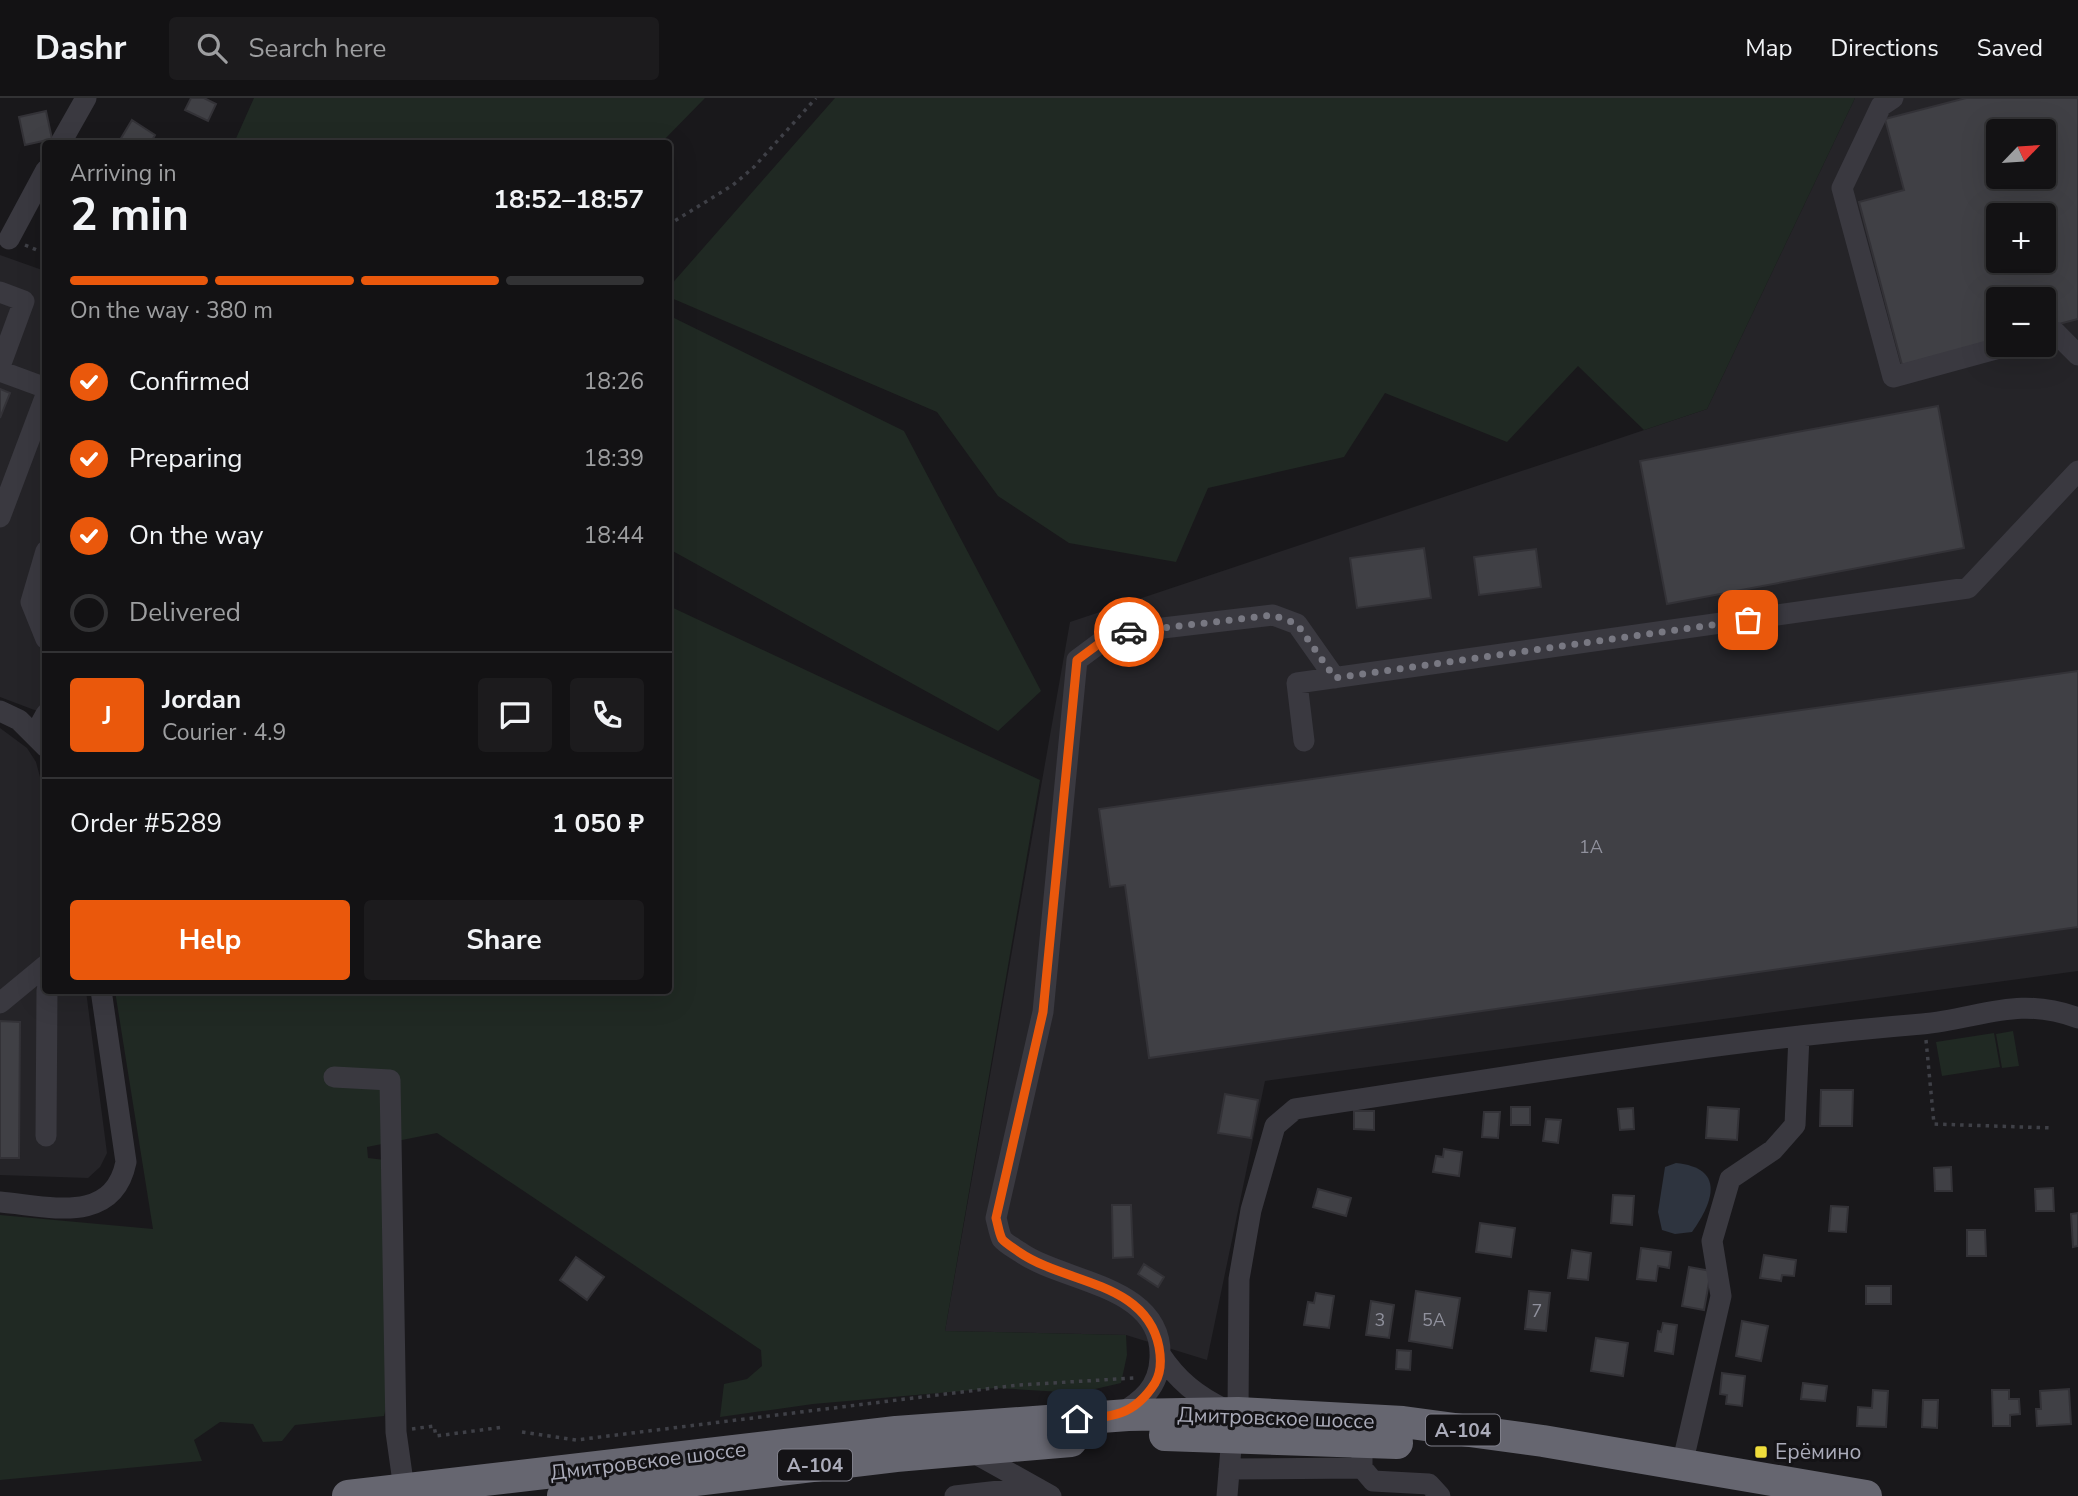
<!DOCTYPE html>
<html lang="en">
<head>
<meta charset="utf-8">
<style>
  :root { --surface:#131214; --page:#1c1b1d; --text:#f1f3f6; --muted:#9d9ea0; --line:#323234; --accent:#ea580c }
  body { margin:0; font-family:"Nunito Sans",sans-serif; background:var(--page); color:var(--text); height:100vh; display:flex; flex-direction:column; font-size:26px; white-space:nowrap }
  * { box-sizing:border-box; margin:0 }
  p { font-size:23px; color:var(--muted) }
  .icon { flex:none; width:38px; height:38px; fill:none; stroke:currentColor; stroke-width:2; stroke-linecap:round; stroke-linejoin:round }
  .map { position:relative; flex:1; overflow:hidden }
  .details { position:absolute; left:42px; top:42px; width:630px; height:854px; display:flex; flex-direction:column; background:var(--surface); border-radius:7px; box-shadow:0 7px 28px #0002,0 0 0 2px var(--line) }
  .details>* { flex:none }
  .needle { width:46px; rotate:65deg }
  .tools { position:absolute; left:1986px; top:21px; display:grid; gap:14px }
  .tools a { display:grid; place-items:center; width:70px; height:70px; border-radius:7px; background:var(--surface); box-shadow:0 7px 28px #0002,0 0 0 2px var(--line); font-size:35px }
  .pin { position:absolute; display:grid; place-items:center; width:60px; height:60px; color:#fff; margin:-30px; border-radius:14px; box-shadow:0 4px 10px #0006 }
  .courier { position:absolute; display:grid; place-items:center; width:70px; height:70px; margin:-35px; border:5px solid #ea580c; border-radius:50%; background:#fff; color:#222; box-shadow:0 2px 9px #0007 }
  .head em { font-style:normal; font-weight:700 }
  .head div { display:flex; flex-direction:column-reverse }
  .head { display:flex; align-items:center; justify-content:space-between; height:119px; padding:0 28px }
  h1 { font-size:46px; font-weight:700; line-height:52px }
  .bar { display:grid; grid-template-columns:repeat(4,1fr); gap:10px 7px; align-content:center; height:84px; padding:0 28px }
  .bar i { height:9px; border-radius:5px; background:var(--line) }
  .bar .selected { background:var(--accent) }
  .bar p { grid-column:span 4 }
  .line { display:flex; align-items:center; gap:18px; padding:0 28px; border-top:2px solid var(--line) }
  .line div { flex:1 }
  .round { display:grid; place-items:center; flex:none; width:74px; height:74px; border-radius:7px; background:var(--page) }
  ol { padding:0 28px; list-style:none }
  li { display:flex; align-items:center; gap:21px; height:77px }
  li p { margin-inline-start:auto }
  li .icon { padding:7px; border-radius:50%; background:var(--accent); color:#fff; stroke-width:4 }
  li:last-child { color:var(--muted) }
  li i { width:38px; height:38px; border:4px solid var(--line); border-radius:50% }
  .primary-button { display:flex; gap:14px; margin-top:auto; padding:14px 28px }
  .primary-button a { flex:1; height:80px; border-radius:7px; background:var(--accent); color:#fff; font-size:28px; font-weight:700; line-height:80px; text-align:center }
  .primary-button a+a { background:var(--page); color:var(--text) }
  header { display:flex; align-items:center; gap:42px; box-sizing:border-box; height:98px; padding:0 35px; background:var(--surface); border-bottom:2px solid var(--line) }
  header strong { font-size:33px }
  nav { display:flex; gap:38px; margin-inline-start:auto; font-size:24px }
  .search { width:490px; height:63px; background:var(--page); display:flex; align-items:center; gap:18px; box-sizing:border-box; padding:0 24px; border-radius:7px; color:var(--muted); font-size:26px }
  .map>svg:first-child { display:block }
</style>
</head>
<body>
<header>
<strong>Dashr</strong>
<div class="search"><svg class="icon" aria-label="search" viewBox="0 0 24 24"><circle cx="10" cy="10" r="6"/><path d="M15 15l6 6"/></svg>Search here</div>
<nav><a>Map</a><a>Directions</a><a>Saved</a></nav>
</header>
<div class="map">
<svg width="2078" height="1398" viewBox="0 0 2078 1398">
  <rect width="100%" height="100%" fill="#19181b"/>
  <path fill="#252428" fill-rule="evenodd" d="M1855 0H2078V873L1265 983 1207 1262 1126 1237 945 1233 1070 524 1707 311ZM1998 33H2044V79H1998ZM1998 117H2044V163H1998ZM1998 201H2044V247H1998Z
    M0 157 45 173V616L0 599Z
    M0 630 27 650 36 664 45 698 46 892 86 893 107 1055 100 1069 88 1080 0 1077Z"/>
  <path fill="#202923" d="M254 0H705L661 45H234Z
    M835 0H1855L1707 311 1644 332 1578 268 1507 344 1385 295 1344 359 1208 390 1176 464 1069 445 998 398 937 314 669 199V189Z
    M668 217 904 333 1041 593 998 633 669 451Z
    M669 508 1040 682 945 1233 1126 1237 1127 1257 1121 1285 1078 1295 996 1290 813 1306 720 1319 724 1286 747 1281 762 1268 761 1252 437 1035 367 1049 368 1060 385 1062 391 1287 384 1318 295 1327 282 1343 263 1344 253 1326 220 1324 194 1342 202 1363 0 1382V1117L153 1131 115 893 668 892Z
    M2013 933 2019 968 2002 970 1996 936Z
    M1994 935 2000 969 1942 978 1936 944Z"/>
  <path fill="#2e343f" d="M1676 1065C1725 1070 1714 1103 1692 1134L1675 1136 1662 1132 1658 1114 1665 1069Z"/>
  <path fill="#404045" stroke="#333237" stroke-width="2" fill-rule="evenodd" d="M191 0H204L216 6 208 23 185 12Z
    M1966 0H2078V221L2044 230V201H1998V242L1902 267 1859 104 1904 92 1885 21ZM1998 33H2044V79H1998ZM1998 117H2044V163H1998Z
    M46 13 52 41 25 47 19 19Z
    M132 22 155 37 150 46H126L120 42Z
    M0 291 10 295 0 320Z
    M1938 308 1964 450 1667 506 1640 363Z
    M1424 450 1431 500 1357 510 1350 460Z
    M1536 451 1541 489 1479 497 1474 459Z
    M2078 573V829L1149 960 1125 787 1110 789 1099 711Z
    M0 923 20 924 19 1060H0Z
    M1821 992H1853L1852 1028H1820Z
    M1225 996 1258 1002 1251 1040 1218 1035Z
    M1511 1009H1530V1027H1511Z
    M1708 1009 1739 1011 1737 1042 1706 1040Z
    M1633 1010 1634 1031 1620 1032 1618 1011Z
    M1354 1013H1374V1032L1354 1031Z
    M1484 1014H1500L1498 1040 1482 1039Z
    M1546 1021 1561 1022 1558 1045 1543 1043Z
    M1444 1051 1462 1054 1459 1078 1433 1074 1436 1058 1443 1059Z
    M1951 1069 1952 1093H1935L1934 1070Z
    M2053 1090 2054 1113H2036L2035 1091Z
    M1318 1091 1351 1100 1346 1118 1313 1109Z
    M1613 1097 1634 1098 1632 1127 1611 1125Z
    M1112 1107H1131L1133 1159 1113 1160Z
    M1831 1108 1848 1109 1846 1134 1829 1133Z
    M2078 1115V1148L2073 1149 2071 1116Z
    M1480 1125 1515 1130 1511 1159 1476 1154Z
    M1967 1132H1985L1986 1158H1967Z
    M1641 1150 1671 1154 1669 1170 1658 1168 1656 1183 1637 1181Z
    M1572 1152 1591 1155 1588 1182 1568 1180Z
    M1764 1157 1796 1162 1794 1178 1782 1177 1781 1183 1760 1180Z
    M576 1159 604 1179 587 1202 560 1182Z
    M1144 1166 1164 1179 1158 1189 1138 1176Z
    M1689 1169 1711 1173 1704 1212 1682 1208Z
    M1866 1188H1891V1206H1866Z
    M1416 1193 1460 1200 1452 1250 1409 1243Z
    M1529 1193 1550 1195 1546 1233 1525 1231Z
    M1316 1195 1334 1198 1329 1230 1304 1227 1308 1204 1314 1205Z
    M1371 1203 1394 1207 1389 1240 1366 1237Z
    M1742 1223 1768 1228 1761 1263 1736 1258Z
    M1663 1225 1677 1227 1673 1256 1655 1253 1658 1233 1661 1234Z
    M1596 1240 1628 1245 1623 1278 1591 1273Z
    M1397 1252 1411 1253 1410 1272 1396 1271Z
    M1722 1275 1745 1278 1742 1308 1726 1306 1727 1297 1720 1296Z
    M1803 1285 1827 1288 1825 1303 1801 1301Z
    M2069 1291 2071 1326 2037 1328 2036 1311H2041L2040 1293Z
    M1873 1292 1888 1293 1886 1329 1857 1328 1858 1309 1872 1310Z
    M1992 1292H2009V1301H2019L2020 1316 2010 1317V1328H1993Z
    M1923 1302H1938L1937 1330 1922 1329Z"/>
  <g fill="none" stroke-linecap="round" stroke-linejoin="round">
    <path stroke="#3f4047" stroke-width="3.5" stroke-dasharray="3.5 5" stroke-linecap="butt" d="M668 127 733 87 754 69 816 0
      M25 147 46 156
      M1926 942 1934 1026 2053 1030
      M412 1331 434 1328 436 1338 504 1329
      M522 1334 576 1342 1018 1287 1135 1280"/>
    <path stroke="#3a3940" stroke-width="21" d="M1893 0 1881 8 1842 90 1893 279 2010 247
      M60 46 86 0
      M9 141 46 72
      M0 194 24 203 0 268
      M2044 237 2055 234 2078 257
      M0 273 46 290
      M0 419 46 297
      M46 453 31 504 46 541
      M0 613 19 622 46 649
      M35 636 46 616
      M1304 643 1297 585 1968 490 2078 373
      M0 905 46 867
      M334 979 390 982 396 1334 404 1391
      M46 1038 47 892
      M0 1104C48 1108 113 1128 126 1064L101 892
      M1160 1256C1178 1283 1197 1298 1226 1312
      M1238 1315 1239 1181 1251 1112 1275 1028 1295 1011C1503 980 1712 943 1922 926 1980 921 2017 897 2078 920
      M1118 1317C1142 1303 1159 1289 1160 1260 1164 1187 1064 1185 1020 1154 1014 1150 1006 1146 1002 1141 999 1135 998 1127 996 1120L1043 914 1077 562 1112 536 1273 517 1297 526 1335 580
      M969 1352 1051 1398
      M1362 1356V1370L1373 1383 1429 1386 1440 1398
      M1682 1367 1721 1198 1712 1143 1730 1081 1773 1052 1795 1027 1799 938
      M1229 1371 1362 1370
      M955 1398 1035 1389
      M1227 1398 1232 1338"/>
    <path stroke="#666670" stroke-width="32" d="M1165 1337 1397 1345
      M348 1398 896 1334 1128 1317 1238 1315 1403 1324 1543 1343 1866 1398
      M563 1398 896 1358 1071 1343"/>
  </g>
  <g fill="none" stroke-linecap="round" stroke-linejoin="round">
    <path stroke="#787882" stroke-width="7" stroke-dasharray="0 12.6" d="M1129 534 1273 517 1297 526 1335 580 1748 522"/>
    <path stroke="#ea580c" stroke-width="9" d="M1077 1321C1112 1319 1134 1318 1155 1285 1161 1275 1161 1260 1159 1249 1146 1183 1065 1186 1019 1154 1014 1150 1006 1146 1002 1141 999 1135 998 1127 996 1120L1043 914 1077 562 1112 536 1129 534"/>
  </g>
  <rect fill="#efdd3c" stroke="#141316" stroke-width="2.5" x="1754" y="1347" width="14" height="14" rx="3.5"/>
  <g text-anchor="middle" stroke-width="6" stroke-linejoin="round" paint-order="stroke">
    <g font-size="18" fill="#90919d">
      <text x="1591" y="755">1А</text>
      <text x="1537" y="1219">7</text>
      <text x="1380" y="1228">3</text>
      <text x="1434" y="1228">5А</text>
    </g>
    <g fill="#141316" stroke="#7e7e89" stroke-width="2">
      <rect x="1426" y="1316.5" width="74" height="31" rx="5"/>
      <rect x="778" y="1351.5" width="74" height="31" rx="5"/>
    </g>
    <g font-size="19" font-weight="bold" fill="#abacba">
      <text x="1463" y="1339">А-104</text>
      <text x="815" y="1374">А-104</text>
    </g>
    <g font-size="21" fill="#abacba" stroke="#141316">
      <text transform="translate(1276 1320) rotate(2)" y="7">Дмитровское шоссе</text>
      <text transform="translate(648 1363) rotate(-7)" y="7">Дмитровское шоссе</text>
    </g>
    <g font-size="21" fill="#abacba" stroke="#141316" text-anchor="start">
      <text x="1775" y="1361">Ерёмино</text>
    </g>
  </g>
</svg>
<div class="tools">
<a><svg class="needle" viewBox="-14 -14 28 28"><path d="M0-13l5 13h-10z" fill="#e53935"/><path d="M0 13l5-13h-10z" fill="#9d9ea0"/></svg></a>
<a>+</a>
<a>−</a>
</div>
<div class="pin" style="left:1748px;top:522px;background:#ea580c"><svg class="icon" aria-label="bag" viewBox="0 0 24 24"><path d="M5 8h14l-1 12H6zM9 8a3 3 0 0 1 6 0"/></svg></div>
<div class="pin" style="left:1077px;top:1321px;background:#1f2937"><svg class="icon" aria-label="home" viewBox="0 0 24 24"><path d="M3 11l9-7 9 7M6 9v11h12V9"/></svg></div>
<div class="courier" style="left:1129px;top:534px"><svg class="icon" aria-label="car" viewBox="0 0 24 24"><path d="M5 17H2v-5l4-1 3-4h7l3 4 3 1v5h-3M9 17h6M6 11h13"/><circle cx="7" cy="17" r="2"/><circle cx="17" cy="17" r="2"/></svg></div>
<section class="details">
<div class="head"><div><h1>2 min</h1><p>Arriving in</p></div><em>18:52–18:57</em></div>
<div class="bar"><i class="selected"></i><i class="selected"></i><i class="selected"></i><i></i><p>On the way · 380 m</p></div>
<ol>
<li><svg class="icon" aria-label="check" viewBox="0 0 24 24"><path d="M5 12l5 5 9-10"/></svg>Confirmed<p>18:26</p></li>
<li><svg class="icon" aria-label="check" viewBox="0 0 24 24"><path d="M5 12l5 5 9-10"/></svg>Preparing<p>18:39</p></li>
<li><svg class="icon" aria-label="check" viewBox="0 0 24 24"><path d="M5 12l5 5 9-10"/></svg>On the way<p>18:44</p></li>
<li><i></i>Delivered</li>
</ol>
<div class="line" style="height:126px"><b class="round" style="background:var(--accent);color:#fff">J</b><div><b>Jordan</b><p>Courier · 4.9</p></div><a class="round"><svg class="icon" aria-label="chat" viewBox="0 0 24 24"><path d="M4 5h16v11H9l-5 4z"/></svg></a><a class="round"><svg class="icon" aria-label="phone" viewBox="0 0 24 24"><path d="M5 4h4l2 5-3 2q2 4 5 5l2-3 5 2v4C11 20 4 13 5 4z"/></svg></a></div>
<div class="line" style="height:91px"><div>Order #5289</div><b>1 050 ₽</b></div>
<div class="primary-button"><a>Help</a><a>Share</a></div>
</section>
</div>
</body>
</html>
